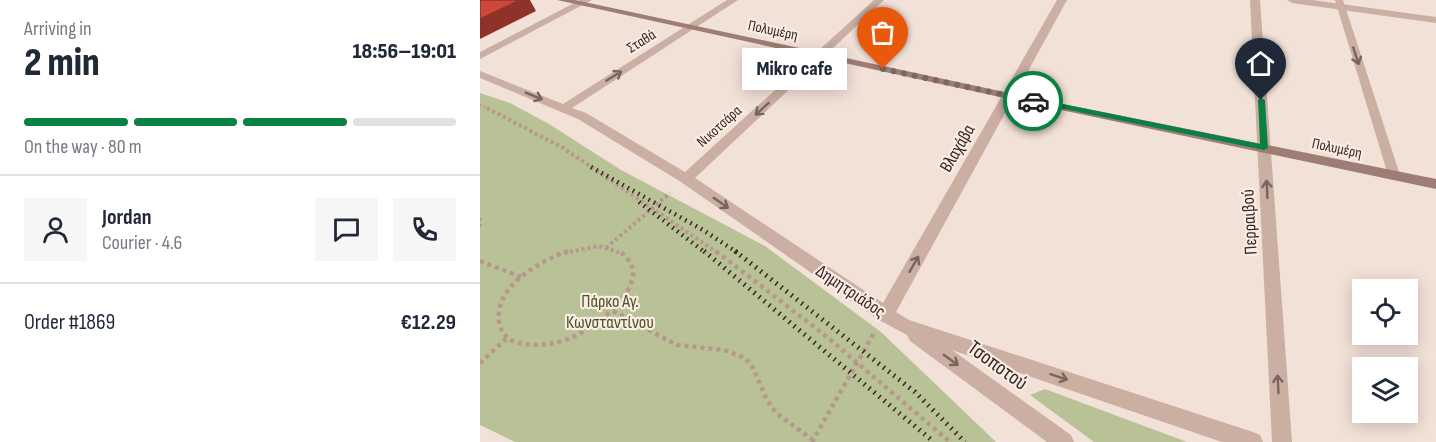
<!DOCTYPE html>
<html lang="en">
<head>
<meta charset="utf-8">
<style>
  :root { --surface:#fff; --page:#f6f6f7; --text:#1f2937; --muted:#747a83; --line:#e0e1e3; --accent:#0b8043 }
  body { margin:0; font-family:"Sofia Sans Condensed",sans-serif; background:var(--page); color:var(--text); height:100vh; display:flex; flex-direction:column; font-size:22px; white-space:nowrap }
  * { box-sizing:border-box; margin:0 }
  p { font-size:20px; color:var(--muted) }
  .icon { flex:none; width:33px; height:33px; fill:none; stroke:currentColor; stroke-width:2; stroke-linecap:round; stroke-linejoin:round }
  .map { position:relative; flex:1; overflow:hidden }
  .details { display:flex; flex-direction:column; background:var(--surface); width:480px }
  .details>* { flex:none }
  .controls { position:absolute; left:872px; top:279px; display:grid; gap:12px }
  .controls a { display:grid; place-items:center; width:66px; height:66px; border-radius:0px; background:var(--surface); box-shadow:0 3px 15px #0003; font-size:30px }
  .pin { position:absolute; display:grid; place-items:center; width:51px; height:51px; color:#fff; margin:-62px -26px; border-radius:50% 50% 50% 0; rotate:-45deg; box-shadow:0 0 6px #0007 }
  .pin .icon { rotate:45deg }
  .courier { position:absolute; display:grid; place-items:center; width:60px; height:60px; margin:-30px; border:4px solid #0b8043; border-radius:50%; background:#fff; color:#222; box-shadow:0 2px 8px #0007 }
  .bubble { position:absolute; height:42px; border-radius:0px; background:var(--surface); box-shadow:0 3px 15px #0003; font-size:20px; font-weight:800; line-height:42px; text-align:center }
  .head em { font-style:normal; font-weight:800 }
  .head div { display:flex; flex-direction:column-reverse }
  .head { display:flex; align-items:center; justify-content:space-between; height:102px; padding:0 24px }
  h1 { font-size:39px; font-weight:800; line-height:45px }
  .bar { display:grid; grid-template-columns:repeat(4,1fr); gap:9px 6px; align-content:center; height:72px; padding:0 24px }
  .bar i { height:8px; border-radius:4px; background:var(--line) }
  .bar .on { background:var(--accent) }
  .bar p { grid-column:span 4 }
  .line { display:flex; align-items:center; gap:15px; padding:0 24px; border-top:2px solid var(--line) }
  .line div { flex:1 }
  .round { display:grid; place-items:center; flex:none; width:63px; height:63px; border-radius:0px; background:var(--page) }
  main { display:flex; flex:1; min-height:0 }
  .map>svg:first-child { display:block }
</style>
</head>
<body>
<main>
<section class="details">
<div class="head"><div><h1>2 min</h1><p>Arriving in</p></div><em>18:56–19:01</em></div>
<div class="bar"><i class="on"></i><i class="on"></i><i class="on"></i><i></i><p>On the way · 80 m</p></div>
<div class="line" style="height:108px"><a class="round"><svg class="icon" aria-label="person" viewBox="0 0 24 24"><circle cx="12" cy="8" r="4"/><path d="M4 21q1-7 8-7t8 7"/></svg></a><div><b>Jordan</b><p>Courier · 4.6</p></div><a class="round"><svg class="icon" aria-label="chat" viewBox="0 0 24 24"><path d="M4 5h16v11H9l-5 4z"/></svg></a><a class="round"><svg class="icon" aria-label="phone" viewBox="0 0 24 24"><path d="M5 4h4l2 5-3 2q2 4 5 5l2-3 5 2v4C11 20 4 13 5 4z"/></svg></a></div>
<div class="line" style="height:78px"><div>Order #1869</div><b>€12.29</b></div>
</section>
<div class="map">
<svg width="956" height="442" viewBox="0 0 956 442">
  <rect width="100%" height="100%" fill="#f2e1d7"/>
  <path fill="#b9c196" d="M0 93 30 103 69 124 141 170 285 246 401 332 516 442H35L0 425Z
    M565 389 707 442H614L550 395Z"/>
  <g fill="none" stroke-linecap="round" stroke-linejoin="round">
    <path stroke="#b6988d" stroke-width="2" stroke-dasharray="2 2" stroke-linecap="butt" d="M0 105 10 109"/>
    <path stroke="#b6988d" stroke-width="4" stroke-dasharray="3 3" stroke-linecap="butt" d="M7 108 83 148 238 253
      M0 218V228
      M126 248 190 193
      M84 253 119 246 141 253"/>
    <path stroke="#b6988d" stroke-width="4.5" stroke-dasharray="4 4" stroke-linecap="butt" d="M88 251C60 261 10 288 20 326 22 335 30 341 39 343 57 347 76 344 93 337 118 326 182 277 138 251
      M236 251 347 337 470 442
      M0 261 41 277
      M133 311 197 345 244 350 265 358 273 368 287 400 296 413 333 440
      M0 363 27 338
      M332 442 394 333"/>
    <path fill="#caafa2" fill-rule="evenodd" d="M855 0H863L920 175 918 178 914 179 908 175Z"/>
    <path fill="#caafa2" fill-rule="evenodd" d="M247 0H258L92 108 106 113 205 172 394 0H404L215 178 403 303 577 0H587L416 312 429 320 773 432 780 435 783 442H742L472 350 591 435 594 442H567L430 341 427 335 399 320 201 182 98 119 0 78V71L83 104Z
      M807 0H832L956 17V23L812 3Z"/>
    <path fill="#caafa2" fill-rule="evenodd" d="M100 0H112L0 59V52Z
      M770 0H780L812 442H792Z"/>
    <path fill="#9e7d74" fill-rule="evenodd" d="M77 0H95L529 93 956 179V189L529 99Z"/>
    <path stroke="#352825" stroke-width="4.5" stroke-dasharray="1.5 4.5" stroke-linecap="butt" d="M111 167 223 230 258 253
      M159 202 226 253"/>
    <path stroke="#352825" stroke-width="5" stroke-dasharray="1.5 5" stroke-linecap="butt" d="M224 251 454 442
      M255 251 435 392 485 442"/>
  </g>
  <path fill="#8f3229" d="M40 0H50L56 11 0 39V19Z"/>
  <path fill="#cc483b" stroke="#8f3229" stroke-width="1.5" d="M0 0H40L0 19Z"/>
  <defs><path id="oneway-shaft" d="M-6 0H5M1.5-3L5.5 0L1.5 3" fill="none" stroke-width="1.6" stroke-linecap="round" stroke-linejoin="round" transform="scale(1.5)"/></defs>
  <g stroke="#78655d">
    <use href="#oneway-shaft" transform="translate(876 56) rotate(72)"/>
    <use href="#oneway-shaft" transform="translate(134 76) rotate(-32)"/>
    <use href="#oneway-shaft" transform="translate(54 96) rotate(22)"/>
    <use href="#oneway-shaft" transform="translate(282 109) rotate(138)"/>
    <use href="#oneway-shaft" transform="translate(787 189) rotate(-93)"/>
    <use href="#oneway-shaft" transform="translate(241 203) rotate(35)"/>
    <use href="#oneway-shaft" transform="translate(434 264) rotate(-60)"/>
    <use href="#oneway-shaft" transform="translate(471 360) rotate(36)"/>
    <use href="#oneway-shaft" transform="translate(579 377) rotate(18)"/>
    <use href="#oneway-shaft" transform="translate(798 384) rotate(-93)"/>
  </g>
  <path fill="#0b8043" d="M553 98 780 144 778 100 781 98 785 100 788 148 784 150 550 102 549 101Z"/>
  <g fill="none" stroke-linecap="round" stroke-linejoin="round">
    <path stroke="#776963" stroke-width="6" stroke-dasharray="0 10.8" d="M403 69 553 101"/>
  </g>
  <g text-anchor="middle" stroke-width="4.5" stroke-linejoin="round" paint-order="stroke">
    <g font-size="15" fill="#352825" stroke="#faece3">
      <text transform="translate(293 30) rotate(12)" y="5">Πολυμέρη</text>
      <text transform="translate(161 41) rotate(-32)" y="5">Σταθά</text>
      <text transform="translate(239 126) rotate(-42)" y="5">Νικοτσάρα</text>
      <text transform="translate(857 148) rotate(12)" y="5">Πολυμέρη</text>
    </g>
    <g font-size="18" fill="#352825" stroke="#faece3">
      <text transform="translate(477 148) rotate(-60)" y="6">Βλαχάβα</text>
      <text transform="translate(769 222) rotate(-93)" y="6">Περραιβού</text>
      <text transform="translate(371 291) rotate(34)" y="6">Δημητριάδος</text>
    </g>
    <g font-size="18" fill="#4a5428" stroke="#faece3">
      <text x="130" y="307">Πάρκο Αγ.<tspan x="130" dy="21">Κωνσταντίνου</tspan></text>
    </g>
    <g font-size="21" fill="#352825" stroke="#faece3">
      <text transform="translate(518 365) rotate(36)" y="7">Τσοποτού</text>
    </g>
  </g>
</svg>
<div class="controls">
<a><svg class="icon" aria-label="locate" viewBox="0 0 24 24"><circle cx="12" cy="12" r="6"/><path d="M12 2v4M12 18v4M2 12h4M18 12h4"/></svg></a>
<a><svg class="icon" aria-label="layers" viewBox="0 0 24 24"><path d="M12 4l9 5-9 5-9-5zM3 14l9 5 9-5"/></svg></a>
</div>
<div class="pin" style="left:403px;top:69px;background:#ea580c"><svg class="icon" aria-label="bag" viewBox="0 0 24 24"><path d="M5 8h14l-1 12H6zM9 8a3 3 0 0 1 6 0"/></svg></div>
<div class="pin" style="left:781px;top:100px;background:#1f2937"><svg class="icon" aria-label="home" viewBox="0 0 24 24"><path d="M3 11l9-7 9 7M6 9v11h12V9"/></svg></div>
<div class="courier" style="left:553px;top:101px"><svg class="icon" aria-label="car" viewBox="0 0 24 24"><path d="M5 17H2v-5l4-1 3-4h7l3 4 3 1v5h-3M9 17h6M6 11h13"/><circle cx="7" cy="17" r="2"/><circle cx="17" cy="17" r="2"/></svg></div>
<div class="bubble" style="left:262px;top:48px;width:105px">Mikro cafe</div>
</div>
</main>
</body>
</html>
